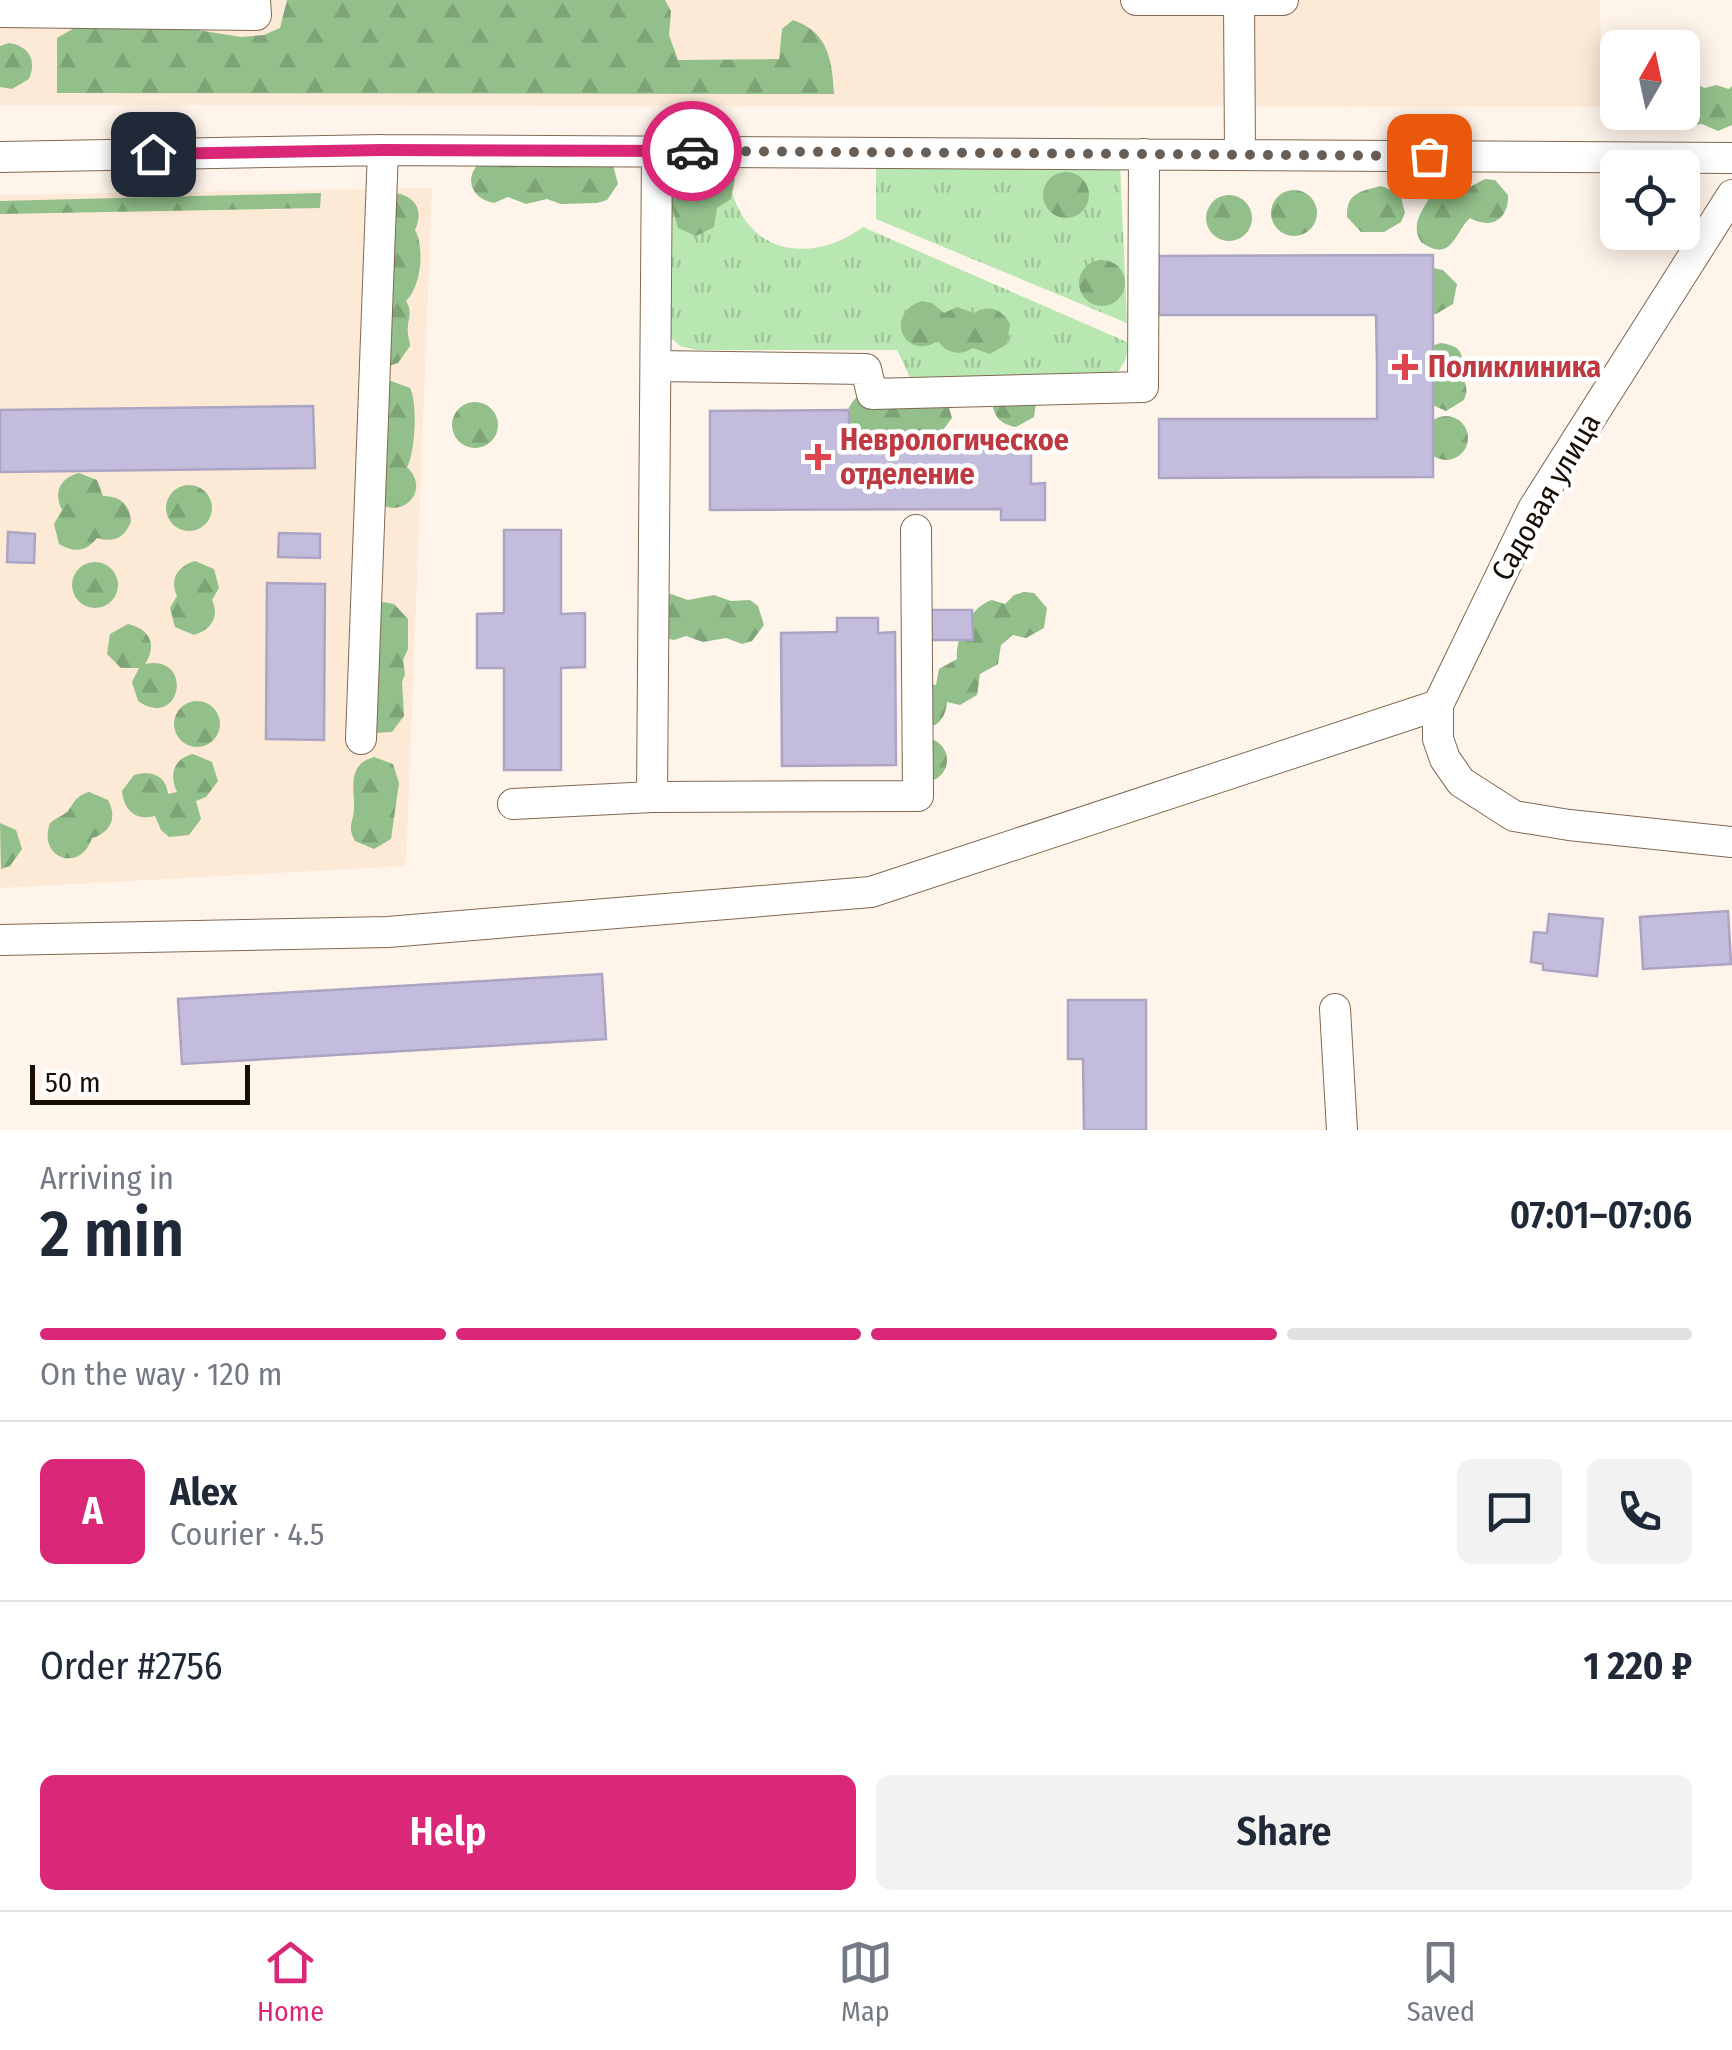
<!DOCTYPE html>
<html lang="en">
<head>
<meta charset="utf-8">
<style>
  :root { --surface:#fff; --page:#f2f2f3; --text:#1f2937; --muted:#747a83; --line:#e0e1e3; --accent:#db2777 }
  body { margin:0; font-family:"Fira Sans Condensed",sans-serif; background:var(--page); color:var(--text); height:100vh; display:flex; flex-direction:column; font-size:38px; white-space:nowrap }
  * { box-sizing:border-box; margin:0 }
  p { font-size:32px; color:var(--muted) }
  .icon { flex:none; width:55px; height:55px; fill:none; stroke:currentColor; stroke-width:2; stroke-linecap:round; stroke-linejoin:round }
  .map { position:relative; height:1130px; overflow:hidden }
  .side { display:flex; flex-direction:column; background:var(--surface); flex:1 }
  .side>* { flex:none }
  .needle { width:65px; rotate:9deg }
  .fabs { position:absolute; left:1600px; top:30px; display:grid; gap:20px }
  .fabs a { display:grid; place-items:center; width:100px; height:100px; border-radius:15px; background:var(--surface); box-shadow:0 5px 25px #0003; font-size:50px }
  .scale { position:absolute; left:30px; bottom:25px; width:220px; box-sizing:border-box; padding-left:10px; border:5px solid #170e06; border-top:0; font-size:28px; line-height:35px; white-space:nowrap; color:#170e06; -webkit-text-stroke:8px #fff; paint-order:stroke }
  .pin { position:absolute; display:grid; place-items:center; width:85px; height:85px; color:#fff; margin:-42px; border-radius:20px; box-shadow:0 5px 15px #0006 }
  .courier { position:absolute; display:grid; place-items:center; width:100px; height:100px; margin:-50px; border:8px solid #db2777; border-radius:50%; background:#fff; color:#222; box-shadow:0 2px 12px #0007 }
  .overview em { font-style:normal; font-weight:600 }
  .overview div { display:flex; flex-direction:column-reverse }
  .overview { display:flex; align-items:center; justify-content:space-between; height:170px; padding:0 40px }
  h1 { font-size:65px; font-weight:600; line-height:75px }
  .bar { display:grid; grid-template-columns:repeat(4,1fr); gap:15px 10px; align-content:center; height:120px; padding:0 40px }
  .bar i { height:12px; border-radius:8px; background:var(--line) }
  .bar .selected { background:var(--accent) }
  .bar p { grid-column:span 4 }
  .line { display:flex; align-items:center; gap:25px; padding:0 40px; border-top:2px solid var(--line) }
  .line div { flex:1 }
  .round { display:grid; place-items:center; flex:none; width:105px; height:105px; border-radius:15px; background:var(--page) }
  .primary-button { display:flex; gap:20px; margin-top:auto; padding:20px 40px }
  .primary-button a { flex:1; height:115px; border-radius:15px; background:var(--accent); color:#fff; font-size:40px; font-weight:600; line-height:115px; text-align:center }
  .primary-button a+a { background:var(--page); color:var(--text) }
  .menu { display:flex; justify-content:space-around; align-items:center; height:140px; border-top:2px solid var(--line); background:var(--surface); font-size:28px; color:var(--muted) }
  .menu a { display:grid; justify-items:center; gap:5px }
  .menu .selected { color:var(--accent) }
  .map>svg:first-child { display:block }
</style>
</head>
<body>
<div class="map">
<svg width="1732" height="1130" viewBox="0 0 1732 1130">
  <defs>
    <pattern id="grass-tufts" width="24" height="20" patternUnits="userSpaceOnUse" patternTransform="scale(2.5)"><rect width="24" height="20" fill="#b9e7b1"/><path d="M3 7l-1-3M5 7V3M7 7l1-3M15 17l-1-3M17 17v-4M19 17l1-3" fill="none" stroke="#9ec597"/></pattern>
    <pattern id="forest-firs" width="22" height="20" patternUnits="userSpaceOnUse" patternTransform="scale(2.5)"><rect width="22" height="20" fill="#92bf8a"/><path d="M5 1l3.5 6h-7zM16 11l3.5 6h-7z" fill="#7da376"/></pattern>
  </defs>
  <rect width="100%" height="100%" fill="#fff4ea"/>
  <path fill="#fce9d6" d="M0 0H1600L1602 107 0 105Z
    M432 188 406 866 0 888V195Z"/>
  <path fill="url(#grass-tufts)" d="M876 162 1120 163 1127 323 876 219Z
    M725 170C729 185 734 201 742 215 769 261 826 255 863 227L1127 342C1128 362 1122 369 1107 382L914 386 897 350H697L680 346 667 334 665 171Z"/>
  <path fill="url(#forest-firs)" d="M287 0H665L671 11 669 35 678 60 779 59 782 29 793 20C828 32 832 59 834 94L57 93V38L83 23 179 27 241 37 264 35 280 28Z
    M9 43C29 46 37 60 29 79L12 89 0 87V46Z
    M1688 81 1705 88 1716 85 1729 89 1732 86V125L1718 131 1702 124 1681 126 1673 120 1658 127 1648 126 1636 113 1682 112 1683 83Z
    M482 160 613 165 618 184 607 200 597 203 561 204 547 199 526 204 508 197 494 203C470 198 463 177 482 160Z
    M685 165 694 172 701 166 721 165 735 179 731 199 717 208 714 227 696 236 678 228 672 208 668 207 665 166Z
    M1043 195a23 23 0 1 1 46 0a23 23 0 1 1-46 0Z
    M1485 179 1495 180 1508 195C1509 219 1491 230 1470 218 1454 233 1452 264 1421 242 1409 221 1425 210 1432 192L1450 182 1466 189Z
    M1381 186 1400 193 1405 213 1401 222 1384 232H1361L1347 217C1346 192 1362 191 1381 186Z
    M1271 213a23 23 0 1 1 46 0a23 23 0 1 1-46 0Z
    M321 193 320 208 0 214V201Z
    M396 193C416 197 424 211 415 230 425 248 421 287 406 301 414 314 406 321 408 333 408 337 410 342 410 346L398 363 389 366Z
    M1206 218a23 23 0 1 1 46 0a23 23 0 1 1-46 0Z
    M1079 283a23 23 0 1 1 46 0a23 23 0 1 1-46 0Z
    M1433 268 1443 270 1457 284 1453 304 1436 314 1426 312 1423 271Z
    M922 301 932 303 944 313 957 307 974 313C989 304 1002 309 1010 324L1007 344 990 354 973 348C961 356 947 354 938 341 904 362 883 313 922 301Z
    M1441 343C1466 347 1461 356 1463 374 1465 386 1469 388 1464 400L1446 411 1428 403 1431 346Z
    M391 381 410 388C418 403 415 453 407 467 431 490 403 521 377 502L382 384Z
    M858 396 946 398 952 418 940 434C935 435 929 434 923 435 904 438 904 452 882 434 854 446 834 417 858 396Z
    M1037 397 1034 417 1016 427C1000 424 993 416 992 400Z
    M452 425a23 23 0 1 1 46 0a23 23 0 1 1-46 0Z
    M1424 438a22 22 0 1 1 44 0a22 22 0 1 1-44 0Z
    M79 473 97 480 103 496C121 496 130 505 131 522 124 538 114 543 97 538 86 552 74 553 59 544L54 524 62 510C53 492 60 478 79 473Z
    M166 508a23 23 0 1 1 46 0a23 23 0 1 1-46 0Z
    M195 561 214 569 219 588 212 600C220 617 211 630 194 635L175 627 170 608 177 596C169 579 178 566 195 561Z
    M72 585a23 23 0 1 1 46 0a23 23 0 1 1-46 0Z
    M1024 592 1034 593 1047 608 1044 628 1026 638 1013 635 1001 645 998 664 980 674 977 695 960 705 947 702C944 744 891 730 905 692L923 682 936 685 939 669 957 659C955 638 971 606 992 600L1005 604 1014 595Z
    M671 594 688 600 714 595 731 601 750 600 758 606 764 625 752 641 742 644 726 638 703 642 686 636 674 640 664 638 662 597Z
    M384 602 394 604 408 619V649L403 660 405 674 402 682 404 716 392 732 372 733 374 605Z
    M128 624C151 629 157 646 145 664 195 654 181 731 138 701L132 682 139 668H121L107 654 110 634Z
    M174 724a23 23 0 1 1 46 0a23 23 0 1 1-46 0Z
    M903 760a22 22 0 1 1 44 0a22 22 0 1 1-44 0Z
    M193 754 212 762 218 781 206 797 196 801 201 819 189 835 169 837 161 830 155 816C136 821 124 811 122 791L134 775C151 770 166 775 168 794L177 792C169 775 173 759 193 754Z
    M374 757 393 764 399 783 391 839 374 849 355 841C347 827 353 823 354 810 355 788 346 765 374 757Z
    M89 792 108 800C117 817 112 832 92 838 80 874 37 858 50 823 56 818 64 815 68 811 75 801 76 796 89 792Z
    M0 823 16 830 22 849 10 866 1 869Z"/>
  <path fill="#c4bcdc" stroke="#aca4c3" stroke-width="2.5" d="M1433 255V477L1159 478V419H1377V364L1376 315H1159L1158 256Z
    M313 406 315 468 0 472V410Z
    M849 410V450L1031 449V484L1045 483V520H1001V509L710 510V411Z
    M504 530H561V614L585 613V667L561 668V770H504V668H477V614L504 613Z
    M8 532 35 534 34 563 7 562Z
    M279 533 320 534V558L278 557Z
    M267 583 325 584 324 740 266 739Z
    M930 610H972L973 640H930Z
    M837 618H878V633L895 632 896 765 782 766 781 633 837 632Z
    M1728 911 1731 964 1643 969 1640 917Z
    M1549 914 1603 919 1597 976 1543 970V964L1531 962 1534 932 1547 933Z
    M602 974 606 1039 182 1064 178 999Z
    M1068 1000H1146V1130H1084L1083 1059H1068Z"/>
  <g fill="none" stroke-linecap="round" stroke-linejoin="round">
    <defs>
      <path id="minor" d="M1136 0H1283
        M1239 0 1240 154
        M0 12 256 15 255 0
        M0 157 383 150 1732 158
        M1732 195 1533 509 1438 705V739L1445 759 1461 782 1514 816 1569 825 1732 842
        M656 366 866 369 872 394 1143 387 1144 154
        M361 739 383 150
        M652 797 657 152
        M513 804 652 797 918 796 916 530
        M0 940 388 932 871 892 1438 705
        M1335 1009 1342 1130"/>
    </defs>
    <use href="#minor" stroke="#806952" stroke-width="32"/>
    <use href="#minor" stroke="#fff" stroke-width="30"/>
  </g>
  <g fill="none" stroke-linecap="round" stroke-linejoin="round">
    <path stroke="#685e56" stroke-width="10" stroke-dasharray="0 18" d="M692 151 1429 156"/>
    <path stroke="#db2777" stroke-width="12" d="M153 154 383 150 692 151"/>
  </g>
  <g fill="#e0444e" stroke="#fff" stroke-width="4">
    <path d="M1400 352h10v10h10v10h-10v10h-10v-10h-10v-10h10z"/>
    <path d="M813 442h10v10h10v10h-10v10h-10v-10h-10v-10h10z"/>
  </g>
  <g text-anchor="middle" stroke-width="9" stroke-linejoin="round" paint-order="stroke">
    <g font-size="30" font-weight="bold" fill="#be3a42" stroke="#fff" text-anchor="start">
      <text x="1428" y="377">Поликлиника</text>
      <text x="840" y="450">Неврологическое<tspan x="840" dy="34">отделение</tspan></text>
    </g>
    <g font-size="30" fill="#170e06" stroke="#fff">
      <text transform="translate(1546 497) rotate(-60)" y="10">Садовая улица</text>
    </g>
  </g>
</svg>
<div class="fabs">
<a><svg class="needle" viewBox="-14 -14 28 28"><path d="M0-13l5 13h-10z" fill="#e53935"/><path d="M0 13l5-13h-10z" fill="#747a83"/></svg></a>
<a><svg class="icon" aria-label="locate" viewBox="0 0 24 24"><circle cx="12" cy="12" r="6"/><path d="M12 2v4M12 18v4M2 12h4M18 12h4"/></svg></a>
</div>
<div class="scale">50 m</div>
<div class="pin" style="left:1429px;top:156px;background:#ea580c"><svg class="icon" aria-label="bag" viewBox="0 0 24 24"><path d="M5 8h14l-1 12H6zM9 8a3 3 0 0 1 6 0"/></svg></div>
<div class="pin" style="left:153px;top:154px;background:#1f2937"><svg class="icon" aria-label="home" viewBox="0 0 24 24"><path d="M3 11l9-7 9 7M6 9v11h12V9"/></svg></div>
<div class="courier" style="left:692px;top:151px"><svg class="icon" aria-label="car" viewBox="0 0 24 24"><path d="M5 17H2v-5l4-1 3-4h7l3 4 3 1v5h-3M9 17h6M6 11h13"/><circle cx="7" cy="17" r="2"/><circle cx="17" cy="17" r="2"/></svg></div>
</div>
<section class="side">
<div class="overview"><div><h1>2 min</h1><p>Arriving in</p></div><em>07:01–07:06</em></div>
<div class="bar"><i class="selected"></i><i class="selected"></i><i class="selected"></i><i></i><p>On the way · 120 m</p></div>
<div class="line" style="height:180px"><b class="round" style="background:var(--accent);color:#fff">A</b><div><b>Alex</b><p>Courier · 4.5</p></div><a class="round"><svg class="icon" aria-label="chat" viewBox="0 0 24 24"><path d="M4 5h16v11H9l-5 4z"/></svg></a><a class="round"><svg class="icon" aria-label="phone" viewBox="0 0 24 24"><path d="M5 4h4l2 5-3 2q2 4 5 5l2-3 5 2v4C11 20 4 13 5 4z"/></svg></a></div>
<div class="line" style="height:130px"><div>Order #2756</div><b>1 220 ₽</b></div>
<div class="primary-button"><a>Help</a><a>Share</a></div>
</section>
<nav class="menu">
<a class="selected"><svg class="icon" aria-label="home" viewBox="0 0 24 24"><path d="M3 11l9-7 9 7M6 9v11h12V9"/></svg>Home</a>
<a><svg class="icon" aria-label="map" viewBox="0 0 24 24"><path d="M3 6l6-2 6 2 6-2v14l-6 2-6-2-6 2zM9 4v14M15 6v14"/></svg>Map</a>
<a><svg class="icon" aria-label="saved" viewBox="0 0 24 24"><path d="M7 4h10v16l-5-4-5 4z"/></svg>Saved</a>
</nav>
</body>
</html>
